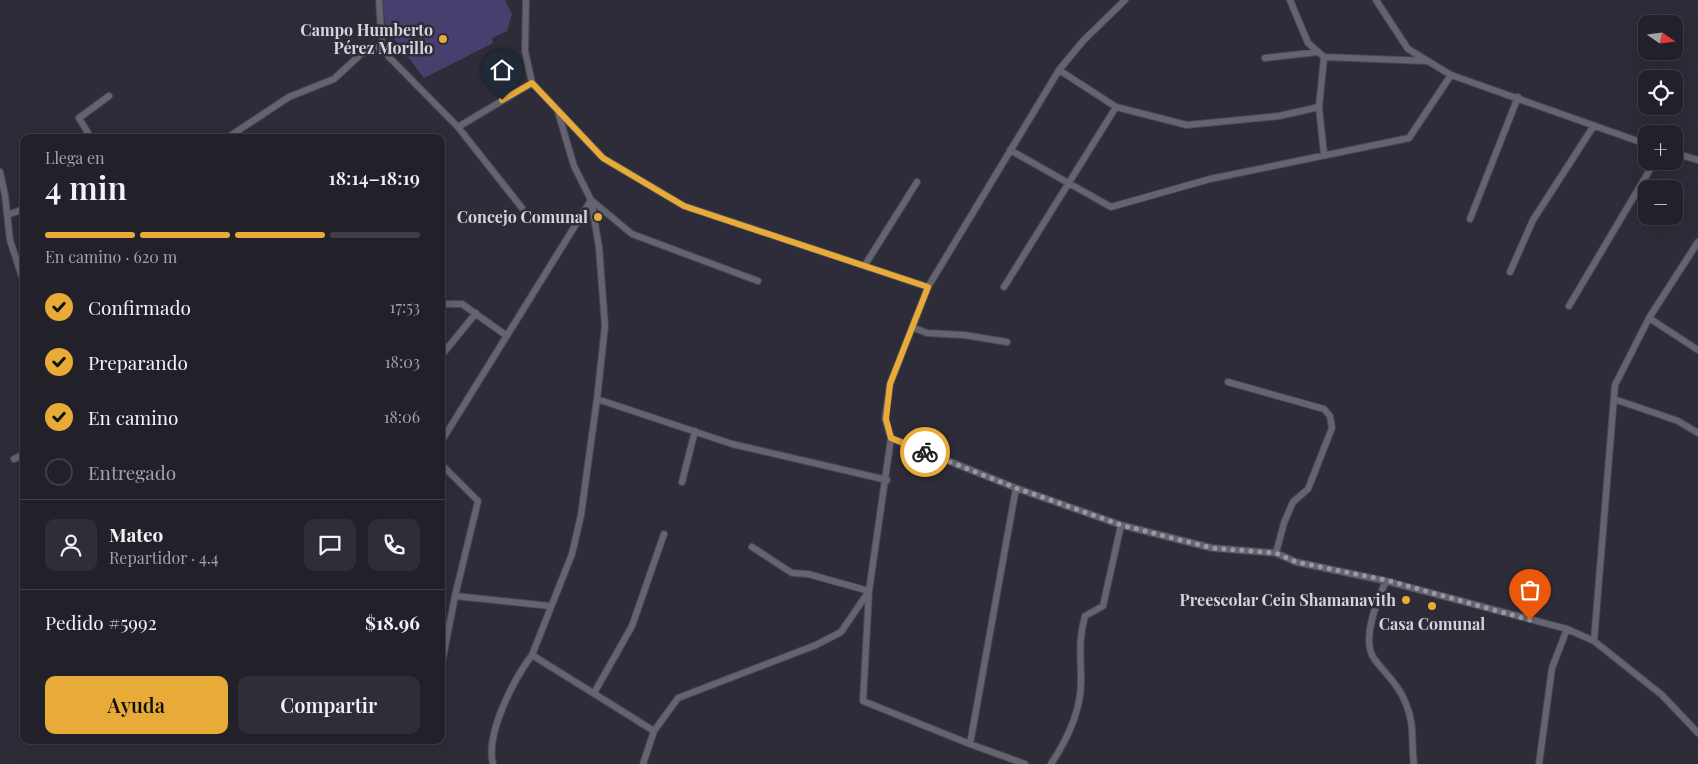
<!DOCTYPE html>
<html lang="es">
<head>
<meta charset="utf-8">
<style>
  :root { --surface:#22212a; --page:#2e2e36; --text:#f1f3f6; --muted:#a2a3a8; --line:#3f3e47; --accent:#e8ab37 }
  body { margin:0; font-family:"Playfair Display",serif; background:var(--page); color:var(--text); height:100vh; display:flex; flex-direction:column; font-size:19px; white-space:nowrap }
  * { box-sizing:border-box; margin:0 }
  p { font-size:16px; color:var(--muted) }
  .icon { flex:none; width:28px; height:28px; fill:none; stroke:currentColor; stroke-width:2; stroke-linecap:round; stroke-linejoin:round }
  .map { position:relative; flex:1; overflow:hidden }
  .panel { position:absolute; left:20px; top:134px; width:425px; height:610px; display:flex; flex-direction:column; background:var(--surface); border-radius:10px; box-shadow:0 5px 20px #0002,0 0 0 1px var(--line) }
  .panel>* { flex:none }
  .needle { width:32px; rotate:104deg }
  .controls { position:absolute; left:1638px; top:15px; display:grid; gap:10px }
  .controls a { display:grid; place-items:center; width:45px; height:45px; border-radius:10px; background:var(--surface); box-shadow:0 5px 20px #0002,0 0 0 1px var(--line); font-size:25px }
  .pin { position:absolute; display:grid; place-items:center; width:42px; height:42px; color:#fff; margin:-51px -21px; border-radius:50% 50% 50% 0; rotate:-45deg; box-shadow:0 0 5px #0007 }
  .pin .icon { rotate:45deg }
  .courier { position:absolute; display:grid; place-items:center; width:50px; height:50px; margin:-25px; border:4px solid #e8ab37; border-radius:50%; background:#fff; color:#222; box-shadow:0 1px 6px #0007 }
  .head em { font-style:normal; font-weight:600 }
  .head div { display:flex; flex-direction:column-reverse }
  .head { display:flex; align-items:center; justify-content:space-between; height:85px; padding:0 25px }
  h1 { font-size:32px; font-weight:600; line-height:38px }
  .bar { display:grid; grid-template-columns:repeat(4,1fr); gap:8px 5px; align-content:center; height:60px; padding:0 25px }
  .bar i { height:6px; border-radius:4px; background:var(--line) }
  .bar .on { background:var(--accent) }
  .bar p { grid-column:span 4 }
  .line { display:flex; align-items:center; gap:12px; padding:0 25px; border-top:1px solid var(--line) }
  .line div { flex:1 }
  .round { display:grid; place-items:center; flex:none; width:52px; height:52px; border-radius:10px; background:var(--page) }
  ol { padding:0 25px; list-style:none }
  li { display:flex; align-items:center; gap:15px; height:55px }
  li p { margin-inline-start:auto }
  li .icon { padding:5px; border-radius:50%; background:var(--accent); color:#111; stroke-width:4 }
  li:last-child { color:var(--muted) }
  li i { width:28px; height:28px; border:2px solid var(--line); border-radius:50% }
  .primary-button { display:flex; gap:10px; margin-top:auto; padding:10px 25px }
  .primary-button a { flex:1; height:58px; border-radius:10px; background:var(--accent); color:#111; font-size:20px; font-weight:600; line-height:58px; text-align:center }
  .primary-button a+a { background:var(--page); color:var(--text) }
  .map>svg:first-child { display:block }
</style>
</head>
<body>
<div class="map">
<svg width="1698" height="764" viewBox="0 0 1698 764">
  <rect width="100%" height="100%" fill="#2d2c38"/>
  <path fill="#47406e" d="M382 0H505L512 14 507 31 492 38 493 43 424 78 386 28Z"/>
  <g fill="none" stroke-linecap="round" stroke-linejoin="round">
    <defs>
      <path id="minor" d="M379 0 382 45 389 57 458 127 532 83
        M526 0 525 51 532 83 603 158 684 206 928 287
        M1125 0 1083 41 1059 70 928 287 890 384 885 419 891 438 1016 488 1121 525 1212 548 1276 553 1296 562 1386 581 1567 629 1594 641 1662 695 1698 733
        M1290 0 1308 43 1324 57 1427 61
        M1376 0 1408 49 1451 75 1646 144
        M1265 58 1318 52
        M1059 70 1116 107 1187 125 1279 116 1319 107
        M458 127 522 208
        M91 138 79 118 109 96
        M227 138 289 97 334 79 361 54 382 45
        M1010 150 1111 207 1210 179 1409 138 1451 75
        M1674 153 1698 160
        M1324 155 1319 107 1324 57
        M0 172 5 195 10 240 24 283
        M7 215 24 209
        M1470 219 1518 97
        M865 265 917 182
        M1510 272 1533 220 1593 127
        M1004 287 1116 107
        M441 304H462L507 336
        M1569 306 1655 161
        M1649 318 1698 350
        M912 327 927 333 964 335 1007 342
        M441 356 476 313
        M1228 382 1324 409 1330 416 1332 428 1308 489 1293 502 1284 523 1276 553
        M597 399 732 444 887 480
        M1614 399 1678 421 1698 433
        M891 438 869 591 863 701 970 744 1016 488
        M441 442 591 200 574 166 558 112
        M14 459 24 454
        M441 464 478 501 455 596
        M682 482 695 431
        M752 547 792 573 808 574 869 591 841 632 816 645 678 698 654 731 532 655 572 554 581 515 597 399 605 326 599 247 591 200 632 234 758 281
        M1386 581C1377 601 1360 641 1375 660 1386 674 1400 687 1406 704 1415 724 1411 743 1414 764
        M1594 641 1615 385 1649 318 1698 242
        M441 668 455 596 550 606
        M594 693 632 626 664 534
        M970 744 1025 764
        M493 764C485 734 514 679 532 655
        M643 764 654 731
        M1051 764C1067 740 1081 710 1081 681 1081 656 1078 641 1085 616L1103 606 1121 525
        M1539 764 1552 668 1567 629"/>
    </defs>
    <use href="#minor" stroke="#484750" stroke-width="8"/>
    <use href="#minor" stroke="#646370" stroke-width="6"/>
  </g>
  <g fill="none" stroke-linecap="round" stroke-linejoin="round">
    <path stroke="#9a99a3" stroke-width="5" stroke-dasharray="0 9" d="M925 452 1016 488 1121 525 1212 548 1276 553 1296 562 1386 580 1530 620"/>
    <path stroke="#e8ab37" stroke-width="6" d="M502 100 532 83 603 158 684 206 928 287 890 384 886 419 891 438 925 452"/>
  </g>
  <g fill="#e8ab37" stroke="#2d2c38" stroke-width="2">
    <circle cx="443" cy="39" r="5"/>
    <circle cx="598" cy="217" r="5"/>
    <circle cx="1406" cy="600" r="5"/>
    <circle cx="1432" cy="606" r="5"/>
  </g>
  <g text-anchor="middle" stroke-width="5" stroke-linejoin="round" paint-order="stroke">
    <g font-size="16" font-weight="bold" fill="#d5d4dc" stroke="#2d2c38" text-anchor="end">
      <text x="433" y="36">Campo Humberto<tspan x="433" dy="18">Pérez Morillo</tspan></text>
      <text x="588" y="223">Concejo Comunal</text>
      <text x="1396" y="606">Preescolar Cein Shamanavith</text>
      <text x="1432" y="630" text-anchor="middle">Casa Comunal</text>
    </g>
  </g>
</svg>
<div class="controls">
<a><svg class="needle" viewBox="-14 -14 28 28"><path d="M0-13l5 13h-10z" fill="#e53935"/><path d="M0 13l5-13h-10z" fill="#a2a3a8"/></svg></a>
<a><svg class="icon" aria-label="locate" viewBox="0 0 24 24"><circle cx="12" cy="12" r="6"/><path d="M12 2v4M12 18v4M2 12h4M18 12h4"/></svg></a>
<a>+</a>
<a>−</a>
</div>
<div class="pin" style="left:1530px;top:620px;background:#ea580c"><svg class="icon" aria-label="bag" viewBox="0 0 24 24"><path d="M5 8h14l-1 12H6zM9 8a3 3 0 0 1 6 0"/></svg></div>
<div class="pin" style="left:502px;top:100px;background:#1f2937"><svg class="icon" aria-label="home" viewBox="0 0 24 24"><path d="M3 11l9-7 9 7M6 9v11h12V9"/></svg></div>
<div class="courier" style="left:925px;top:452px"><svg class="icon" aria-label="bike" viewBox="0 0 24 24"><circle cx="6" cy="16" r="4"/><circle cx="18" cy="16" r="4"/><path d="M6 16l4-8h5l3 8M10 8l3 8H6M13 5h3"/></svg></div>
<section class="panel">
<div class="head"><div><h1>4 min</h1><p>Llega en</p></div><em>18:14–18:19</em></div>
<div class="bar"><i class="on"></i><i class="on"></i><i class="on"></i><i></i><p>En camino · 620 m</p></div>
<ol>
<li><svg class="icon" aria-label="check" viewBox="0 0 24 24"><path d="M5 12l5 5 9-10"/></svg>Confirmado<p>17:53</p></li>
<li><svg class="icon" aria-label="check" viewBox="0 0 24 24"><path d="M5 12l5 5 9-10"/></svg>Preparando<p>18:03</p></li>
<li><svg class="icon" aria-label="check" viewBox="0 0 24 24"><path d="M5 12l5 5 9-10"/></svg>En camino<p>18:06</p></li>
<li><i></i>Entregado</li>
</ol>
<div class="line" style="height:90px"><a class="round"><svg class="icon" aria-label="person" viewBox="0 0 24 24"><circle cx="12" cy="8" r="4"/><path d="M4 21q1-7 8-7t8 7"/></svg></a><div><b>Mateo</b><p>Repartidor · 4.4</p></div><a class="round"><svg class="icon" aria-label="chat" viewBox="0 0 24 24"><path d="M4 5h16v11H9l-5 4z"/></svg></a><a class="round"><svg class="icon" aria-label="phone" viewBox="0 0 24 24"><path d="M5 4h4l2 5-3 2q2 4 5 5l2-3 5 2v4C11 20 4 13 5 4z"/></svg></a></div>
<div class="line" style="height:65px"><div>Pedido #5992</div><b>$18.96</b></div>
<div class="primary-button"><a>Ayuda</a><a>Compartir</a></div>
</section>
</div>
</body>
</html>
